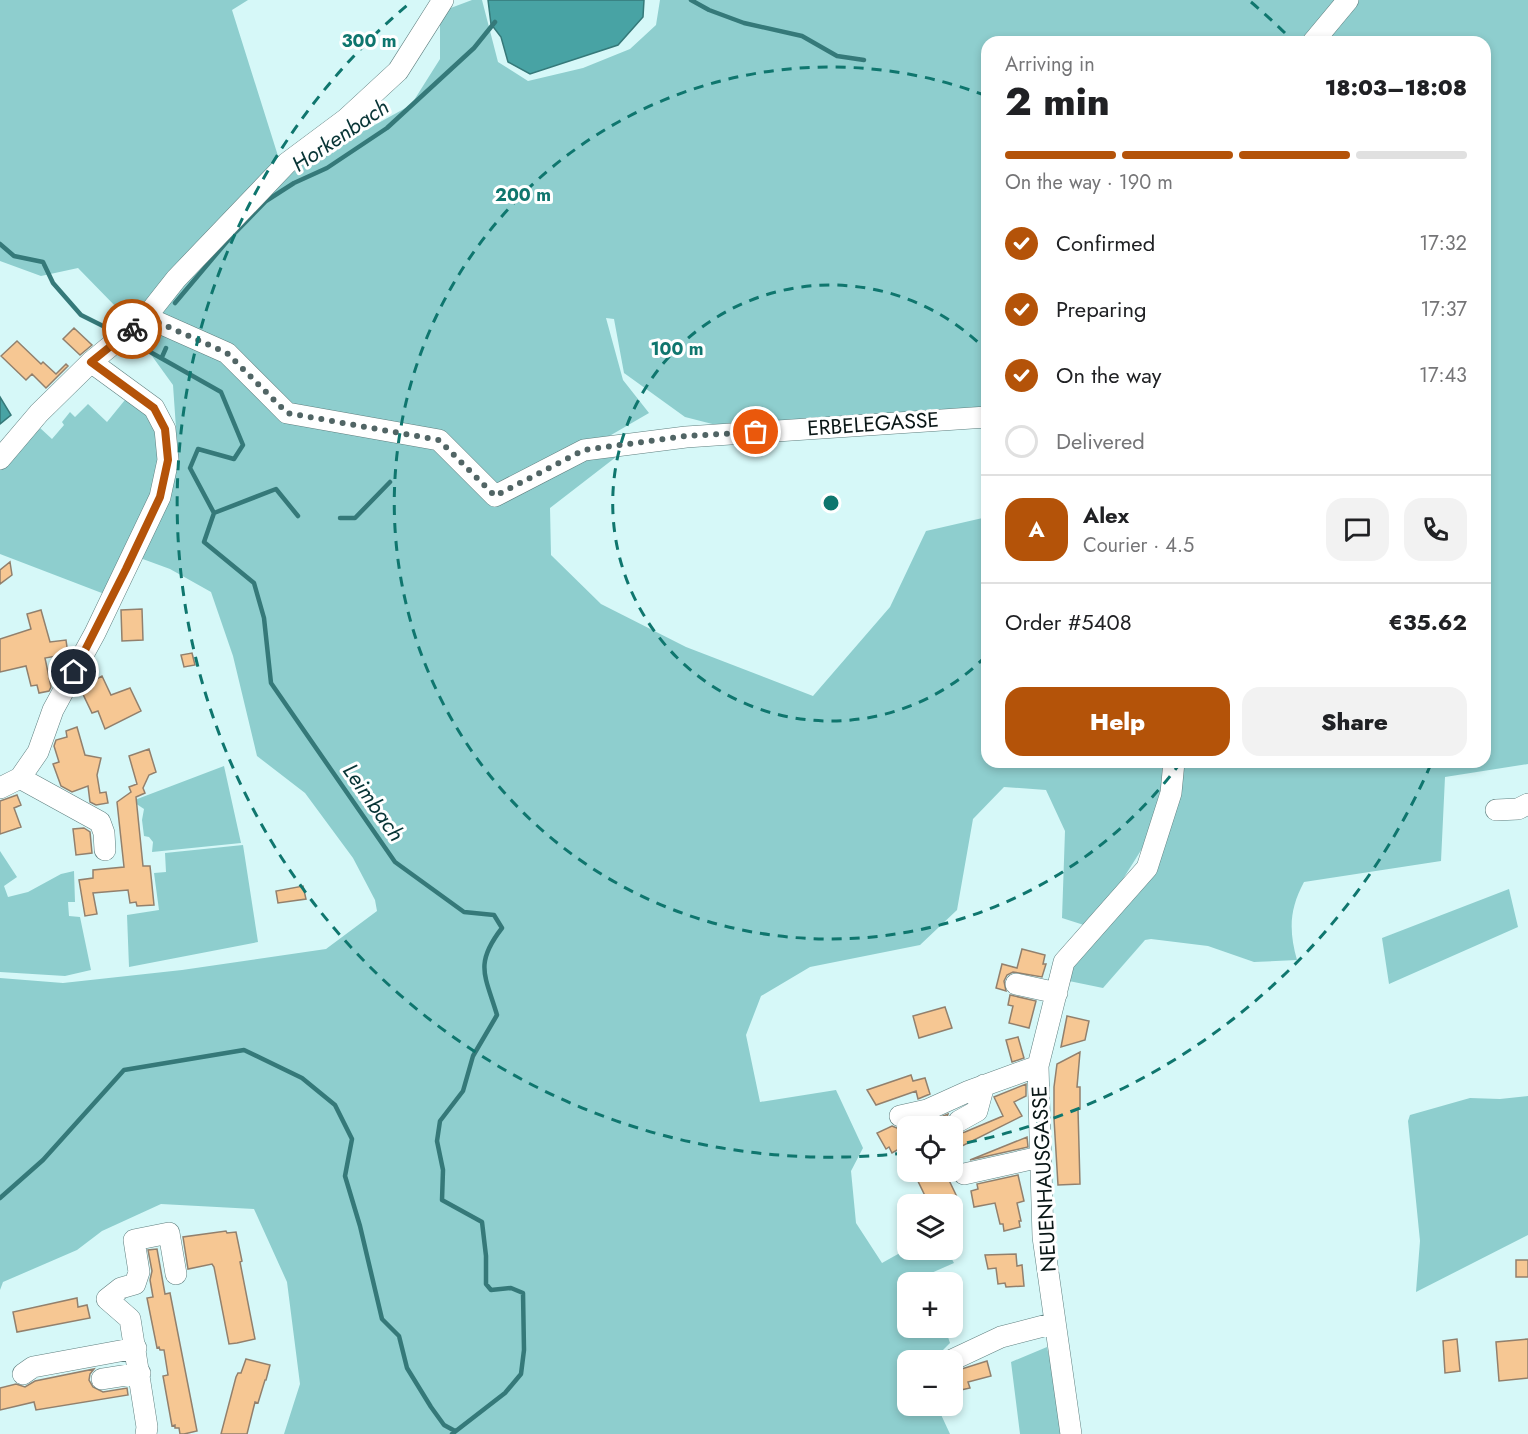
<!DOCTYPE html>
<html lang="en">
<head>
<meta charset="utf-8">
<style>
  :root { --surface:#fff; --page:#f2f2f2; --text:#202124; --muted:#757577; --line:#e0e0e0; --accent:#b45309 }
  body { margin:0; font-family:Jost,sans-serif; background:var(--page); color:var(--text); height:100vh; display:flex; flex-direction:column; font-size:22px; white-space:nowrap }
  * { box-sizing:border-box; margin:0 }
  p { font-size:20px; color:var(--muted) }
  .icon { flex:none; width:33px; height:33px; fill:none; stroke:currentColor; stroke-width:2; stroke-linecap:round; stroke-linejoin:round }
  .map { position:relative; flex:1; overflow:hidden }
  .details { position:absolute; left:981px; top:36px; width:510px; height:732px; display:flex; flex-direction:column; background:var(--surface); border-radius:18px; box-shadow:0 3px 9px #0003 }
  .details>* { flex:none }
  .controls { position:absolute; left:897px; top:1116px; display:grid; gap:12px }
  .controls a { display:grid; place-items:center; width:66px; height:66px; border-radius:12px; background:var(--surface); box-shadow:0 3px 9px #0003; font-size:30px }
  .pin { position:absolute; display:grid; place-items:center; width:51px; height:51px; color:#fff; margin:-26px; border:3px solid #fff; border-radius:50%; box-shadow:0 2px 6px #0007 }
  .courier { position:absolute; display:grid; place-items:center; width:60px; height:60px; margin:-30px; border:4px solid #b45309; border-radius:50%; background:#fff; color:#222; box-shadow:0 2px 8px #0007 }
  .head em { font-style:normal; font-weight:800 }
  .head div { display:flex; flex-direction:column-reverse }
  .head { display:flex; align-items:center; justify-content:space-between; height:102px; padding:0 24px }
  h1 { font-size:39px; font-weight:800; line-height:45px }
  .bar { display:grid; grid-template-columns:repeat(4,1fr); gap:9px 6px; align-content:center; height:72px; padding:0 24px }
  .bar i { height:8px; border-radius:4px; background:var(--line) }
  .bar .selected { background:var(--accent) }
  .bar p { grid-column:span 4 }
  .line { display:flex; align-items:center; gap:15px; padding:0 24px; border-top:2px solid var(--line) }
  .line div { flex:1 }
  .round { display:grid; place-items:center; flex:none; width:63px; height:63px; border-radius:18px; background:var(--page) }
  ol { padding:0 24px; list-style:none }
  li { display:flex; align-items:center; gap:18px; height:66px }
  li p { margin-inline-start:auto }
  li .icon { padding:6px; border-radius:50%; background:var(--accent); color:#fff; stroke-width:4 }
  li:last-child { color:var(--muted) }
  li i { width:33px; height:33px; border:3px solid var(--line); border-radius:50% }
  .cta { display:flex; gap:12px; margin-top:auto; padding:12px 24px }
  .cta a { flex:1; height:69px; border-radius:18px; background:var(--accent); color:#fff; font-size:24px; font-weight:800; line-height:69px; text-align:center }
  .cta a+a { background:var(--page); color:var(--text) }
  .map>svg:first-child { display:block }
</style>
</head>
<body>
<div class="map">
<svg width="1528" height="1434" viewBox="0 0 1528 1434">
  <rect width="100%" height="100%" fill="#d6f8f8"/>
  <path fill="#8ecece" d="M0 0H248L232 10 284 175 411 105 440 59V12L472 0H482L498 62 528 81 583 68 630 49 656 25 660 0H1344L1308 42H987V412L728 428 685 417 624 373 614 319 606 318 623 380 649 413 599 442 507 483 487 482 428 437 469 485 510 487 611 447 616 457 550 508 551 555 601 604 686 647 813 696 890 607 926 531 987 517V762H1168L1150 836 1111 898 1087 926 1062 918 1065 831 1046 790 1004 787 973 819 957 910 920 945 810 967 761 996 746 1035 760 1102 836 1090 863 1148 851 1171 856 1223 882 1263 907 1249 947 1250 954 1263 929 1274 931 1282H908V1328H945L950 1343 933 1360H908V1406H937L950 1434H284L300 1384 287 1282 254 1209 161 1204 102 1231 77 1250 3 1282 0 1290V978L63 983 182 970 326 949 377 911 375 900 353 858 305 793 257 756 233 656 211 592 170 569 140 558 169 486 176 428 173 385 118 309 78 268 41 276 0 261Z
    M1356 0H1528V764L1445 777 1441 861 1304 882C1289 910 1289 931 1297 960L1254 962 1208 946 1151 939 1145 940 1103 988 1069 981 1067 973 1147 873 1184 762H1485V42H1321Z
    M129 395 152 416 161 441 157 480 107 595 0 554V470L39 427 52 439 64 425 62 422 70 412 75 417 88 404 107 422Z
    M224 766 241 843 152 852 153 842 149 837 144 836 142 820 144 809 132 801Z
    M243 845 258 942 129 967 127 915 159 910 154 873 166 872 165 853Z
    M0 851 17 877 4 886 8 897 28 892 61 874 74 871 75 902H68L69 916 80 917 91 970 65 976 0 972Z
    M1509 889 1518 927 1389 984 1382 938Z
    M1528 1096V1235L1416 1292 1420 1241 1408 1121 1410 1115 1470 1098 1500 1099Z
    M1047 1347 1066 1434H1020L1011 1362Z"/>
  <path fill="#48a3a4" stroke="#357979" stroke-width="1.5" d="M488 0H644L643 17 618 45 530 74 508 62 501 37 491 24Z
    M0 397 11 415 0 424Z"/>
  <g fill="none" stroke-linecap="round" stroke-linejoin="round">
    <path stroke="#357979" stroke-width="4.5" d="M691 0 709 10 744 23 802 36 837 56 864 60
      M0 244 14 256 43 262 53 283 81 315 117 333
      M175 303 229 239 266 201 294 183 327 168 387 128 474 48 495 22
      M129 340 221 392 243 445 234 459 198 449 190 468 214 513 204 542 254 583 264 618 271 683 395 862 464 912 494 915 502 928C474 964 485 975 497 1015L473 1056 463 1091 440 1121 437 1141 443 1170 442 1200 482 1222 486 1256V1284L491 1290 511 1288 523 1293 524 1350 521 1374 505 1393 452 1434
      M162 357 166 348
      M214 513 276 489 298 516
      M340 518H355L390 482
      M0 1198 43 1160 124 1070 244 1050 302 1078 335 1105 352 1139 345 1176 360 1226 382 1319 399 1336 407 1368 431 1407 444 1425 455 1431"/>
  </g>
  <path fill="#f6c793" stroke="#92806d" stroke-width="1.5" d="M74 328 92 345 80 355 63 339Z
    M17 341 41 364 43 362 56 374 66 364 68 366 46 388 32 374 26 380 1 356Z
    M10 562 12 575 0 584V570Z
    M142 609 143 640 122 641 121 610Z
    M41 610 50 642 66 640 68 654 45 658 51 687 49 691 39 693 37 685 31 686 26 666 0 672V639L31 629 27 614Z
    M192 653 195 665 184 667 181 655Z
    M102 676 111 695 130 688 141 711 105 729 98 711 92 713 80 688Z
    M77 727 85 755 101 758 97 775 100 793 106 792 108 803 96 805 90 802 88 786 72 792 61 786 53 764 59 762 54 746 56 740 67 737 66 731Z
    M149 749 156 772 149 775 143 788 145 793 136 797 143 866H150L154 905 137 906 136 902 130 903 128 890 93 893 97 914 85 916 79 880 93 878V870L124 867 117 802 131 792 129 787 137 784 129 756Z
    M17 795 21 805 14 808 21 827 0 834V801Z
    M84 828 90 832 92 853 76 855 73 829Z
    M303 886 306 899 278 903 276 891Z
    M1022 949 1045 955 1043 964H1046L1042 977 1013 972 1007 975 1004 981 1006 991 996 988 1002 964 1017 968Z
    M1010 995 1036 1001 1029 1028 1009 1023 1013 1006 1008 1005Z
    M945 1007 952 1028 919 1038 913 1016Z
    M1067 1016 1089 1021 1085 1040 1061 1047Z
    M1018 1037 1024 1058 1012 1062 1006 1040Z
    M1080 1052 1077 1087H1080V1109H1078L1080 1184 1058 1185 1054 1119V1087L1057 1064Z
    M911 1075 913 1081 925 1078 930 1094 918 1099 916 1091 876 1105 867 1090Z
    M1026 1084V1096L1014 1102 1022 1116 952 1151V1132L958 1134 965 1132 1003 1116 994 1097Z
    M948 1114 946 1120 948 1126H927L926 1123Z
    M892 1126 897 1128 906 1145 892 1153 889 1147 886 1149 877 1133Z
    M1027 1137 1028 1147 970 1160Z
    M921 1172H945L958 1199 951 1204H929L915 1175Z
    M1018 1175 1024 1201 1017 1203 1021 1221H1019L1020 1227 1004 1231 1003 1224H1000L995 1203 974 1207 971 1191 978 1189 977 1184Z
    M226 1231 227 1233 236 1232 242 1261 240 1262 255 1339 237 1343 229 1344 214 1267 212 1264 188 1269 183 1237Z
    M157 1249 165 1294 170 1293 197 1431 184 1434H180L179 1428H175V1425L172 1426 163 1376 168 1375 164 1350H160L159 1347 157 1348 147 1298 153 1297 150 1280 152 1271 148 1250Z
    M1016 1254 1017 1266 1022 1265 1024 1286 1006 1287 1005 1283 998 1284 996 1268 988 1269 985 1255Z
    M1516 1260H1528V1277H1516Z
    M77 1298 78 1307 87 1305 90 1318 17 1332 13 1312Z
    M1457 1339 1460 1371 1445 1373 1443 1341Z
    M1528 1339V1378L1499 1381 1496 1342Z
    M246 1359 270 1365 266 1380H265L258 1403 255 1402 247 1434H221L236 1377 238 1373H241Z
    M987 1361 991 1376 968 1382 970 1388 952 1392V1372Z
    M94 1369 90 1374 89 1380 93 1387 103 1392 127 1388 128 1395 36 1410 34 1402 0 1410V1388L16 1384 25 1387 35 1381Z"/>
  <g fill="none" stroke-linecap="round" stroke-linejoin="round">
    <defs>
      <path id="minor" d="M1313 42 1348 0
        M146 317 227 353 287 413 439 440 495 496 584 450 686 437 987 417
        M0 459 39 413 91 362 146 317 176 279 287 163 346 119 398 71 443 0
        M20 778 100 822 104 833 105 850
        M0 788 20 778 38 752 53 710 95 633 160 497 168 460 165 429 154 408 91 362
        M1496 810 1518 809 1528 804
        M1016 984 1057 993
        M900 1116 927 1110 969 1091 1038 1066
        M959 1121 977 1111 984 1085
        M964 1174 1040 1157
        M952 1360 1001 1337 1055 1323
        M23 1374 33 1367 136 1348
        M102 1379 140 1373
        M146 1434 147 1427 130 1319 107 1299 121 1288 135 1284 139 1272 134 1240 169 1233 176 1274
        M1071 1434 1043 1237 1038 1066 1064 962 1147 868 1171 793 1174 762"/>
    </defs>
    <use href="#minor" stroke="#5f7f7f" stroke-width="22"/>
    <use href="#minor" stroke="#fff" stroke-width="21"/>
  </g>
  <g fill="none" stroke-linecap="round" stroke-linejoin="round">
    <path stroke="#516565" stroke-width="6" stroke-dasharray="0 10.8" d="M132 329 146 317 227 353 287 413 439 440 495 496 584 450 686 436 756 432"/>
    <path stroke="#b45309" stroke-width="8" d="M74 672 126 569 160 497 168 460 165 429 154 408 91 362 132 329"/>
  </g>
  <g fill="none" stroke="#0f766e" stroke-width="3" stroke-dasharray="10 8">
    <path d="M986 656A218 218 0 1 1 986 350"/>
    <path d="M1181 762A436 436 0 1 1 984 95"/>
    <path d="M1431 764A654 654 0 0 1 956 1145M905 1153A654 654 0 0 1 411 2M1251 2A654 654 0 0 1 1293 41"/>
  </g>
  <g text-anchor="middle" stroke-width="6" stroke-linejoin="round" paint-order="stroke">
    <g font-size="21" fill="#091616" stroke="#fff">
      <text transform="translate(873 424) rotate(-4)" y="7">ERBELEGASSE</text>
      <text transform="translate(1044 1179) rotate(-93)" y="7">NEUENHAUSGASSE</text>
    </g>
    <g font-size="22" font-style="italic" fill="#073435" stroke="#fff">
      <text transform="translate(340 135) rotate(-34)" y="8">Horkenbach</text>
      <text transform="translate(374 802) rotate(55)" y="8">Leimbach</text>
    </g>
  </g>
  <circle cx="831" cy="503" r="9" fill="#0f766e" stroke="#fff" stroke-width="3"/>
  <g font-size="18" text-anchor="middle" font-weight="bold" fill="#0f766e" stroke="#fff" stroke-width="6" stroke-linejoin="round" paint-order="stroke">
    <text x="369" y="47">300 m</text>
    <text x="523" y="201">200 m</text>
    <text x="677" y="355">100 m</text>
  </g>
</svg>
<div class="controls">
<a><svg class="icon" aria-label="locate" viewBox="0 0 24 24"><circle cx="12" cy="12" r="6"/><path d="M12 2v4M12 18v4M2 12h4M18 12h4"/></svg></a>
<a><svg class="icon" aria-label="layers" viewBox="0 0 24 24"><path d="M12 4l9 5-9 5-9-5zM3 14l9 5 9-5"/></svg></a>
<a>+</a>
<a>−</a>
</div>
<div class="pin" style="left:756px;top:432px;background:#ea580c"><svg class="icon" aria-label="bag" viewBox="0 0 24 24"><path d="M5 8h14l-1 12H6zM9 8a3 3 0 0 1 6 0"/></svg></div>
<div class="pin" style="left:74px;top:672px;background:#1f2937"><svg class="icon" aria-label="home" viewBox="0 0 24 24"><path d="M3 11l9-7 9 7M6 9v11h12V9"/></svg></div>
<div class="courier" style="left:132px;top:329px"><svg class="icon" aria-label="bike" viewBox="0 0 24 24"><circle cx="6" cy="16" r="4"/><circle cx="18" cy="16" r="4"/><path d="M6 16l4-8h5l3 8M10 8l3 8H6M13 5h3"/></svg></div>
<section class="details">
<div class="head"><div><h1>2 min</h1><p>Arriving in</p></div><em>18:03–18:08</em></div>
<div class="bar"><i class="selected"></i><i class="selected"></i><i class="selected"></i><i></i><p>On the way · 190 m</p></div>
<ol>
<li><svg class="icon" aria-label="check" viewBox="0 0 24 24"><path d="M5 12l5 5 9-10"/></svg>Confirmed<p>17:32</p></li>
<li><svg class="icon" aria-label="check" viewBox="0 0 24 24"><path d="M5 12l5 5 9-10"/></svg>Preparing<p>17:37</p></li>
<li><svg class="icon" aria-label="check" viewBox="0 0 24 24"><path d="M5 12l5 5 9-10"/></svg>On the way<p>17:43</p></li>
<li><i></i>Delivered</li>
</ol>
<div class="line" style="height:108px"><b class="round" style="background:var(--accent);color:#fff">A</b><div><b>Alex</b><p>Courier · 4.5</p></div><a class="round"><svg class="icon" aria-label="chat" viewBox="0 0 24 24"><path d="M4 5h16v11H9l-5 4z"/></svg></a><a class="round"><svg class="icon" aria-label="phone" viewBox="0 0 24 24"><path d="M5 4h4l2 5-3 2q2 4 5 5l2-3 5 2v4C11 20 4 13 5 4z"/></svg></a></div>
<div class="line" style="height:78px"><div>Order #5408</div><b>€35.62</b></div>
<div class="cta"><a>Help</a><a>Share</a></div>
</section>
</div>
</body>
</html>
